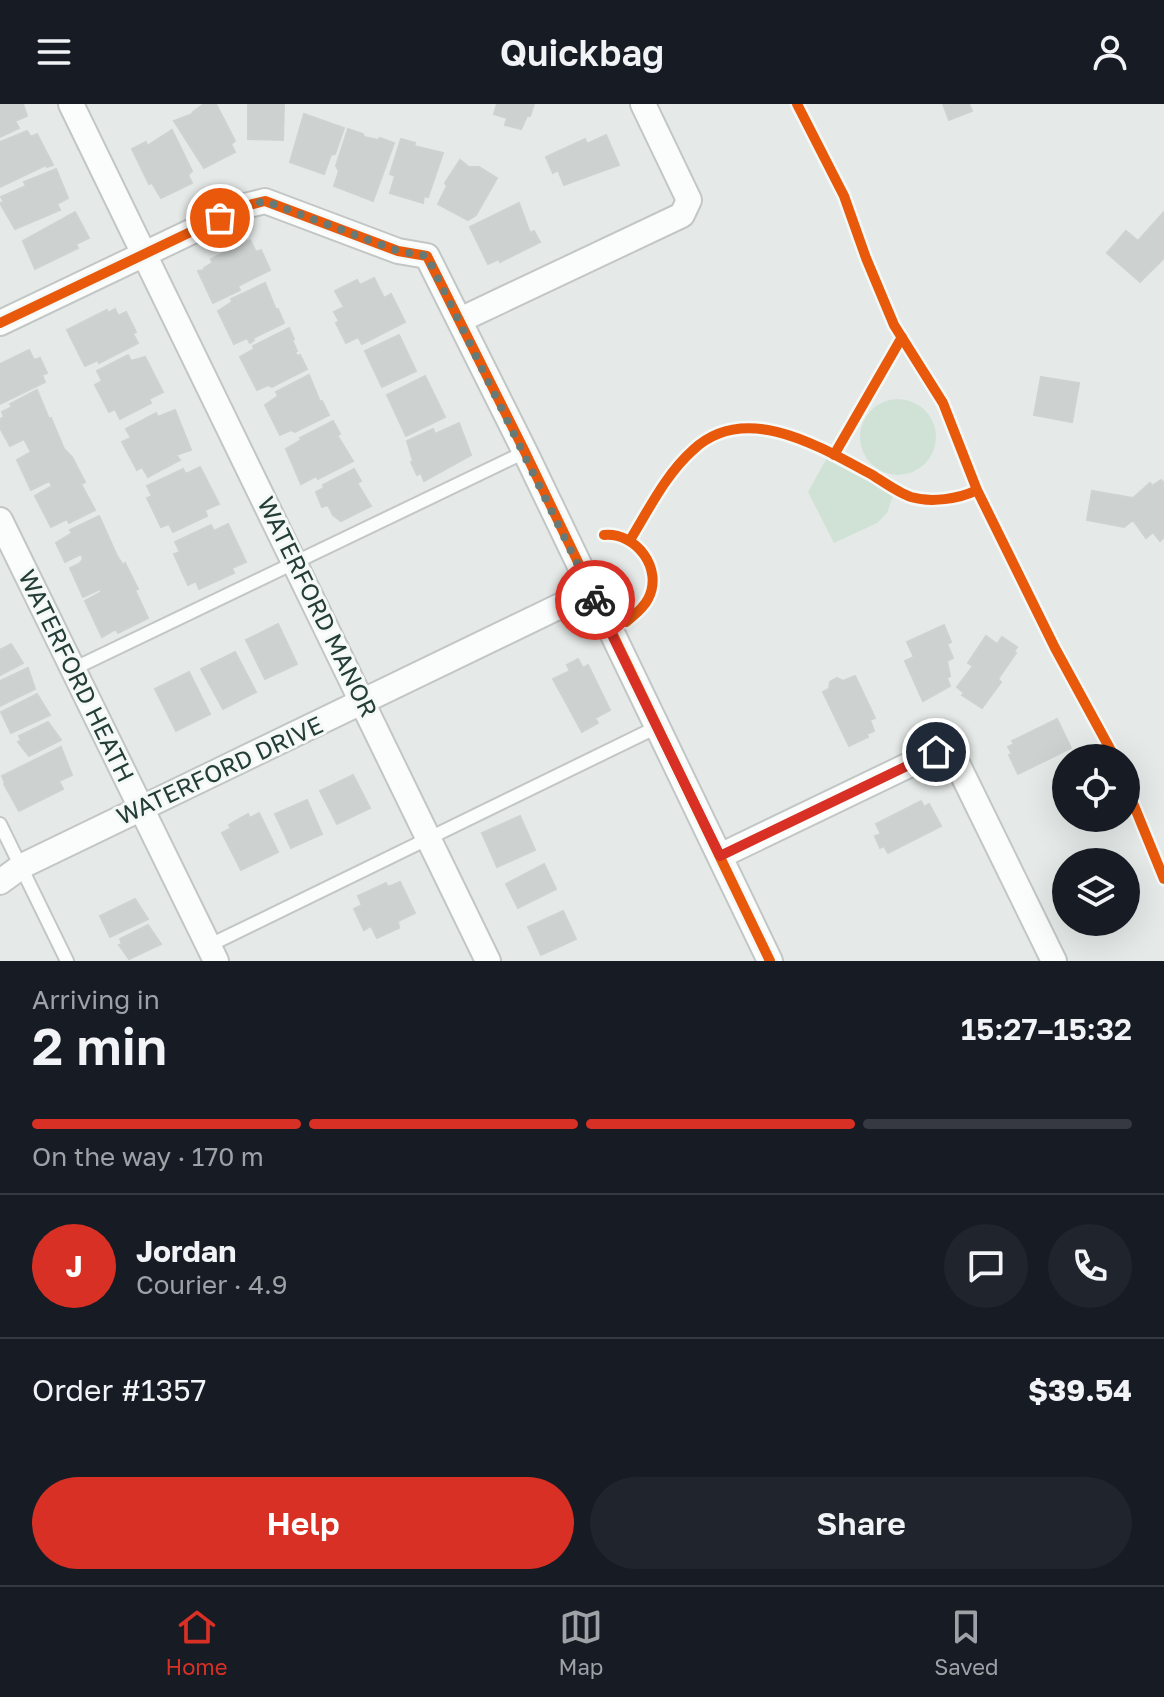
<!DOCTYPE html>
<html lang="en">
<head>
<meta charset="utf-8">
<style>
  :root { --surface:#171b24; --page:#20242c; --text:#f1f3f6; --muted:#9ea1a6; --line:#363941; --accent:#d93025 }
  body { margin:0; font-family:"Golos Text",sans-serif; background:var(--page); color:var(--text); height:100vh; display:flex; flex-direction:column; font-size:30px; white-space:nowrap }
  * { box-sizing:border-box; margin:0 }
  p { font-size:26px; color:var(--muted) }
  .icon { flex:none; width:44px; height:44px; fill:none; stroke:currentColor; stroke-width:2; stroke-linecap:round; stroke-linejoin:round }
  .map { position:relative; height:857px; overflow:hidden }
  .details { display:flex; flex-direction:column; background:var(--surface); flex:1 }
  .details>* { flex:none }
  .tools { position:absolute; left:1052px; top:640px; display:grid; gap:16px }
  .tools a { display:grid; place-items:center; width:88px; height:88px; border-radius:50%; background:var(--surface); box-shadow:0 8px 32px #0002; font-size:40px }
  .pin { position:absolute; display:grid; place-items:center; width:68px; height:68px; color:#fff; margin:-34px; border:4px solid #fff; border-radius:50%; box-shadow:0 2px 8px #0007 }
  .courier { position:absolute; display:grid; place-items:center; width:80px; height:80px; margin:-40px; border:6px solid #d93025; border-radius:50%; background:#fff; color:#222; box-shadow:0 2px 10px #0007 }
  .headline em { font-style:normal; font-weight:600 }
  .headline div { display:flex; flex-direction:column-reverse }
  .headline { display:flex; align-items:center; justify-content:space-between; height:136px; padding:0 32px }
  h1 { font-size:52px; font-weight:600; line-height:60px }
  .bar { display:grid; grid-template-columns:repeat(4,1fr); gap:12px 8px; align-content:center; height:96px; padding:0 32px }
  .bar i { height:10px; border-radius:6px; background:var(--line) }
  .bar .selected { background:var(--accent) }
  .bar p { grid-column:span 4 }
  .line { display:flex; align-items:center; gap:20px; padding:0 32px; border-top:2px solid var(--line) }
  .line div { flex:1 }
  .round { display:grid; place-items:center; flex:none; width:84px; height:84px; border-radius:42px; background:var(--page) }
  .cta { display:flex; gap:16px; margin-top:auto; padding:16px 32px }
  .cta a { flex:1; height:92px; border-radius:48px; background:var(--accent); color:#fff; font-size:32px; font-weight:600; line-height:92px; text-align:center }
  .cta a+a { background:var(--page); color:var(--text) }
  header { display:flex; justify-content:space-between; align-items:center; height:104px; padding:0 32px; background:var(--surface); font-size:36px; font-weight:600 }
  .tab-bar { display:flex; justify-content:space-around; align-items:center; height:112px; border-top:2px solid var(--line); background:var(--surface); font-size:22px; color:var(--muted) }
  .tab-bar a { display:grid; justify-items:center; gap:4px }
  .tab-bar .selected { color:var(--accent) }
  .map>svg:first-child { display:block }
</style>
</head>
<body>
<header><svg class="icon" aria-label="menu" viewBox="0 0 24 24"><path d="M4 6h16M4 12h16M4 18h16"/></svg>Quickbag<svg class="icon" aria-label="person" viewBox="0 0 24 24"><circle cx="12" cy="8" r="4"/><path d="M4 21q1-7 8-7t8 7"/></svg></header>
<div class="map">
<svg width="1164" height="857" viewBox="0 0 1164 857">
  <rect width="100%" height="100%" fill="#e5eae8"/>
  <path fill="#d0e2d6" d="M860 333a38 38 0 1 1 76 0a38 38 0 1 1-76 0Z
    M828 352 894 389 887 409 877 419 834 439 808 388Z"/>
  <path fill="#cdd1d0" stroke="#ced3d1" stroke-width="2" d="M0 0H23L27 12 15 17 19 24 0 33Z
    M204 0H216L235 37 231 40 235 48 204 64 174 17 195 9 193 8Z
    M248 0H284L283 36 248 35Z
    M497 0H534L530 12H527L521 25 505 21 507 14 494 10Z
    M943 0H969L972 7 949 16Z
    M304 10 344 24 335 50 331 51 324 70 290 58Z
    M348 25 363 30 364 33 378 36 380 34 394 39 373 97 334 82 339 67 336 62Z
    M172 26 192 67 188 71 192 79 161 94 152 79 149 80 132 45 146 38 147 42Z
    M27 27 31 33 37 30 53 61 47 63 46 61 0 83V38Z
    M606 31 619 61 564 81 558 66 553 69 546 53 585 35 587 40Z
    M401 35 415 39 414 42 443 49 428 93 424 92 423 99 390 89 395 72 390 70Z
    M460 56 469 63H479L497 74 476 111 468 116 438 100 447 82 445 79Z
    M56 65 68 94 57 100 60 106 15 125 0 99 4 98 1 93 26 82 24 78Z
    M519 99 530 129 534 127 540 138 500 158 499 155 488 160 470 123Z
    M75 108 89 134 76 140 78 144 35 165 23 137Z
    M1164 108V154L1140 178 1107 149 1126 127 1138 137Z
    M250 136 256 148 261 146 270 166 238 182 240 186 213 199 198 167 204 166V164L212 159 211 155Z
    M374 174 384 194 391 190 405 218 362 240 358 233 346 239 336 219 339 217 334 208 344 203 335 187 357 176 360 181Z
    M265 179 276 206 278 205 284 219 253 234 254 236 250 239 247 234 234 240 218 207 232 198 231 195Z
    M115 205 118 212 126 208 136 228 133 230 138 239 99 259 98 256 85 262 67 226 107 206 108 209Z
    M289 224 294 235 292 236 297 247 295 248 297 252 300 251 307 265 272 283 268 281 257 286 240 253 254 245 253 242Z
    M399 231 416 267 382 283 365 247Z
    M29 246 34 256 40 254 47 269 42 271 45 278 0 300V260Z
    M128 251 131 257 145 253 163 288 149 295 151 299 120 315 115 305 109 308 95 281 102 277 97 267Z
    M309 271 320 298 322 297 329 311 295 328 291 326 280 331 265 301 278 292 276 288Z
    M425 272 445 313 406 332 387 291Z
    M1041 273 1079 279 1072 318 1034 311Z
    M37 286 49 315 51 314 64 345 72 353 85 378 81 380 95 406 69 419 67 415 51 423 35 392 52 382 49 377 31 386 17 356 31 348 24 335 10 342 0 324V315L4 313 2 308 12 303 10 300Z
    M175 306 191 346 176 351 180 356 148 373 142 363 137 366 122 338 131 334 126 325 156 309 158 313Z
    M333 317 340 330 337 331 353 357 318 375 316 372 301 380 286 345 301 336 300 334Z
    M459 319 471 351 424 377 421 369 417 371 411 358 413 357 407 337 433 325 435 330Z
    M200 363 219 400 205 406 207 412 173 428 169 420 161 423 147 394 152 392 147 382 183 365 186 370Z
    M354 365 361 377 357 379 371 402 341 417 333 411 328 401 322 403 316 388 324 384 323 381Z
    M1161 376 1164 379V433L1160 437 1153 428 1146 434 1133 416 1124 423 1087 416 1092 387 1133 394 1150 379 1152 382Z
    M99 412 117 452 123 461 125 459 138 485 135 486 148 514 118 529 116 525 102 533 85 497 101 488 100 485 83 493 70 464 79 460 83 455 81 450 65 458 56 439 72 429 70 426Z
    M228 420 246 458 232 464 234 469 199 485 196 477 188 481 174 450 180 448 175 438 211 421 214 427Z
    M278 520 297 560 265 575 246 536Z
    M944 521 951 538 947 540 953 554 947 557 950 572 947 574 950 582 923 597 905 557 914 553 907 538Z
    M986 532 997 540 1002 533 1017 543 1014 548 1016 549 998 575 1001 578 982 604 962 591 964 589 957 583 973 562 968 559Z
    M11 540 23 559 0 571V546Z
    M235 548 256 588 223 605 201 565Z
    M578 555 583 564 588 561 610 606 595 614 598 619 582 628 553 575 570 567 567 561Z
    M28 564 35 585 0 602V577Z
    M189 568 210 610 176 627 155 585Z
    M855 572 875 614 870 616 874 627 867 630 868 633 849 642 823 588 829 585 830 578 837 574 843 577Z
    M37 590 50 611 11 629 1 608Z
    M1057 615 1071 644 1018 670 1009 651 1012 650 1008 643 1014 640 1012 637Z
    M48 618 61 636 29 652 18 638 21 637 19 632Z
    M61 643 72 671 59 677 63 685 19 707 4 680 5 679 2 672Z
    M353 671 370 704 337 720 320 687Z
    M307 696 322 730 291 744 275 710Z
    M921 697 924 703 929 700 941 722 888 749 884 742 880 744 875 732 881 730 876 720Z
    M259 709 278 748 241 766 222 729 231 724 229 721 237 716 248 710 250 714Z
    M520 712 535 746 497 763 482 729Z
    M544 760 556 785 518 804 506 780Z
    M400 778 415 809 398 817 399 824 377 834 371 822 364 826 354 805 362 801 358 792 386 779 388 783Z
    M135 795 148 815 110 833 100 812Z
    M563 807 576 835 541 851 528 823Z
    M148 821 161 840 129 855 119 841 122 840 120 835Z"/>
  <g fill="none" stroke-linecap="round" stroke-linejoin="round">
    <defs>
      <path id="lane" d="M73 565 525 348
        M0 720 67 857
        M208 842 657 623"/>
      <path id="street" d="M71 0 488 857
        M460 216 682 111 689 96 643 0
        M0 219 245 102 265 97 398 147 427 152 525 348 770 857
        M0 416 216 857
        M720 752 936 648 955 655 1054 857
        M0 778 22 762 591 487"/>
    </defs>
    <use href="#lane" stroke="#c2c7c5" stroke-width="16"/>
    <use href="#street" stroke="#c2c7c5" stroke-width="28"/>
    <use href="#lane" stroke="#fbfcfc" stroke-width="12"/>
    <use href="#street" stroke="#fbfcfc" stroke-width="24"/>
    <defs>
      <path id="cycleway" d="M0 219 245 102 265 97 398 147 427 152 525 348 770 857
        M834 351 902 233
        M977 386 1055 544 1115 654
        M604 431C636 428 664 465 648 495 643 505 634 511 626 518
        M630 436C649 405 666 370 693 346 746 296 822 344 874 372 885 379 899 389 911 393 931 399 959 395 977 386L943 299 894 221 866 154 844 92 797 0
        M1126 682 1164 775"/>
    </defs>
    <use href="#cycleway" stroke="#f4f9f7" stroke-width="15"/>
    <use href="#cycleway" stroke="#e8590c" stroke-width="10"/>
  </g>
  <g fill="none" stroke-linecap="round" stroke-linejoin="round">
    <path stroke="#687a75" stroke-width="8" stroke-dasharray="0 14.4" d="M220 114 245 102 265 97 398 147 427 152 595 496"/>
    <path stroke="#d93025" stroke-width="10" d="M595 496 720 752 936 648"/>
  </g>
  <g text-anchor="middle" stroke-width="6" stroke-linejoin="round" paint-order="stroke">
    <g font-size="24" fill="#243d37" stroke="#f4f9f7">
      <text transform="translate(317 503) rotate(64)" y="8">WATERFORD MANOR</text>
      <text transform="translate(76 572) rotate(64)" y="8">WATERFORD HEATH</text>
      <text transform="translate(220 667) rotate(-25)" y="8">WATERFORD DRIVE</text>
    </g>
  </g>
</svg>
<div class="tools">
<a><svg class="icon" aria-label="locate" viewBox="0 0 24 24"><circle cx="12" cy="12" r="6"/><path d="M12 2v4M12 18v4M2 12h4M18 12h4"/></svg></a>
<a><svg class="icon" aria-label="layers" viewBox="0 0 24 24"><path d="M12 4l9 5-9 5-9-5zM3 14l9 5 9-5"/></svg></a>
</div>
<div class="pin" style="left:220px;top:114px;background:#ea580c"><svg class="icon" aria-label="bag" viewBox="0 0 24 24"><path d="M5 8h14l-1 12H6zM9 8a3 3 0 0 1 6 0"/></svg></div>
<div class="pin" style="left:936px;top:648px;background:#1f2937"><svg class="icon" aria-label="home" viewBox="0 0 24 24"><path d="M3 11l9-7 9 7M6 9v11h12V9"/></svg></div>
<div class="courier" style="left:595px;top:496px"><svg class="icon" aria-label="bike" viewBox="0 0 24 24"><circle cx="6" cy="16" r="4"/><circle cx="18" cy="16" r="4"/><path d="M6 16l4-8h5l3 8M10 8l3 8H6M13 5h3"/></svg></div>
</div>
<section class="details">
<div class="headline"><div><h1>2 min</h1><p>Arriving in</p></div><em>15:27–15:32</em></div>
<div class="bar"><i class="selected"></i><i class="selected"></i><i class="selected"></i><i></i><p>On the way · 170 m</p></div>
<div class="line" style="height:144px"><b class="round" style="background:var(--accent);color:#fff">J</b><div><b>Jordan</b><p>Courier · 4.9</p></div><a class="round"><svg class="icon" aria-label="chat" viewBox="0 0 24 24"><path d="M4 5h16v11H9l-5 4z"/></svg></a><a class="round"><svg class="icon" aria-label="phone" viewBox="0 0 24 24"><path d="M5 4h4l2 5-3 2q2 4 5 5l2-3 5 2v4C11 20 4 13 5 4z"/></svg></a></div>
<div class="line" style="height:104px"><div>Order #1357</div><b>$39.54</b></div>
<div class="cta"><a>Help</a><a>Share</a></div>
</section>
<nav class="tab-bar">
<a class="selected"><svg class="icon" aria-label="home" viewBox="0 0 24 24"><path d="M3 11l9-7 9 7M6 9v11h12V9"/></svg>Home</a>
<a><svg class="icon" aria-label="map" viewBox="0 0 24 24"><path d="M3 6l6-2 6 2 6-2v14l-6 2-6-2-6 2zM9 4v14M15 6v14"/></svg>Map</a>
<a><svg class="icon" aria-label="saved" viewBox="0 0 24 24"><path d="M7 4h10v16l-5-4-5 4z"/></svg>Saved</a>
</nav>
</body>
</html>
